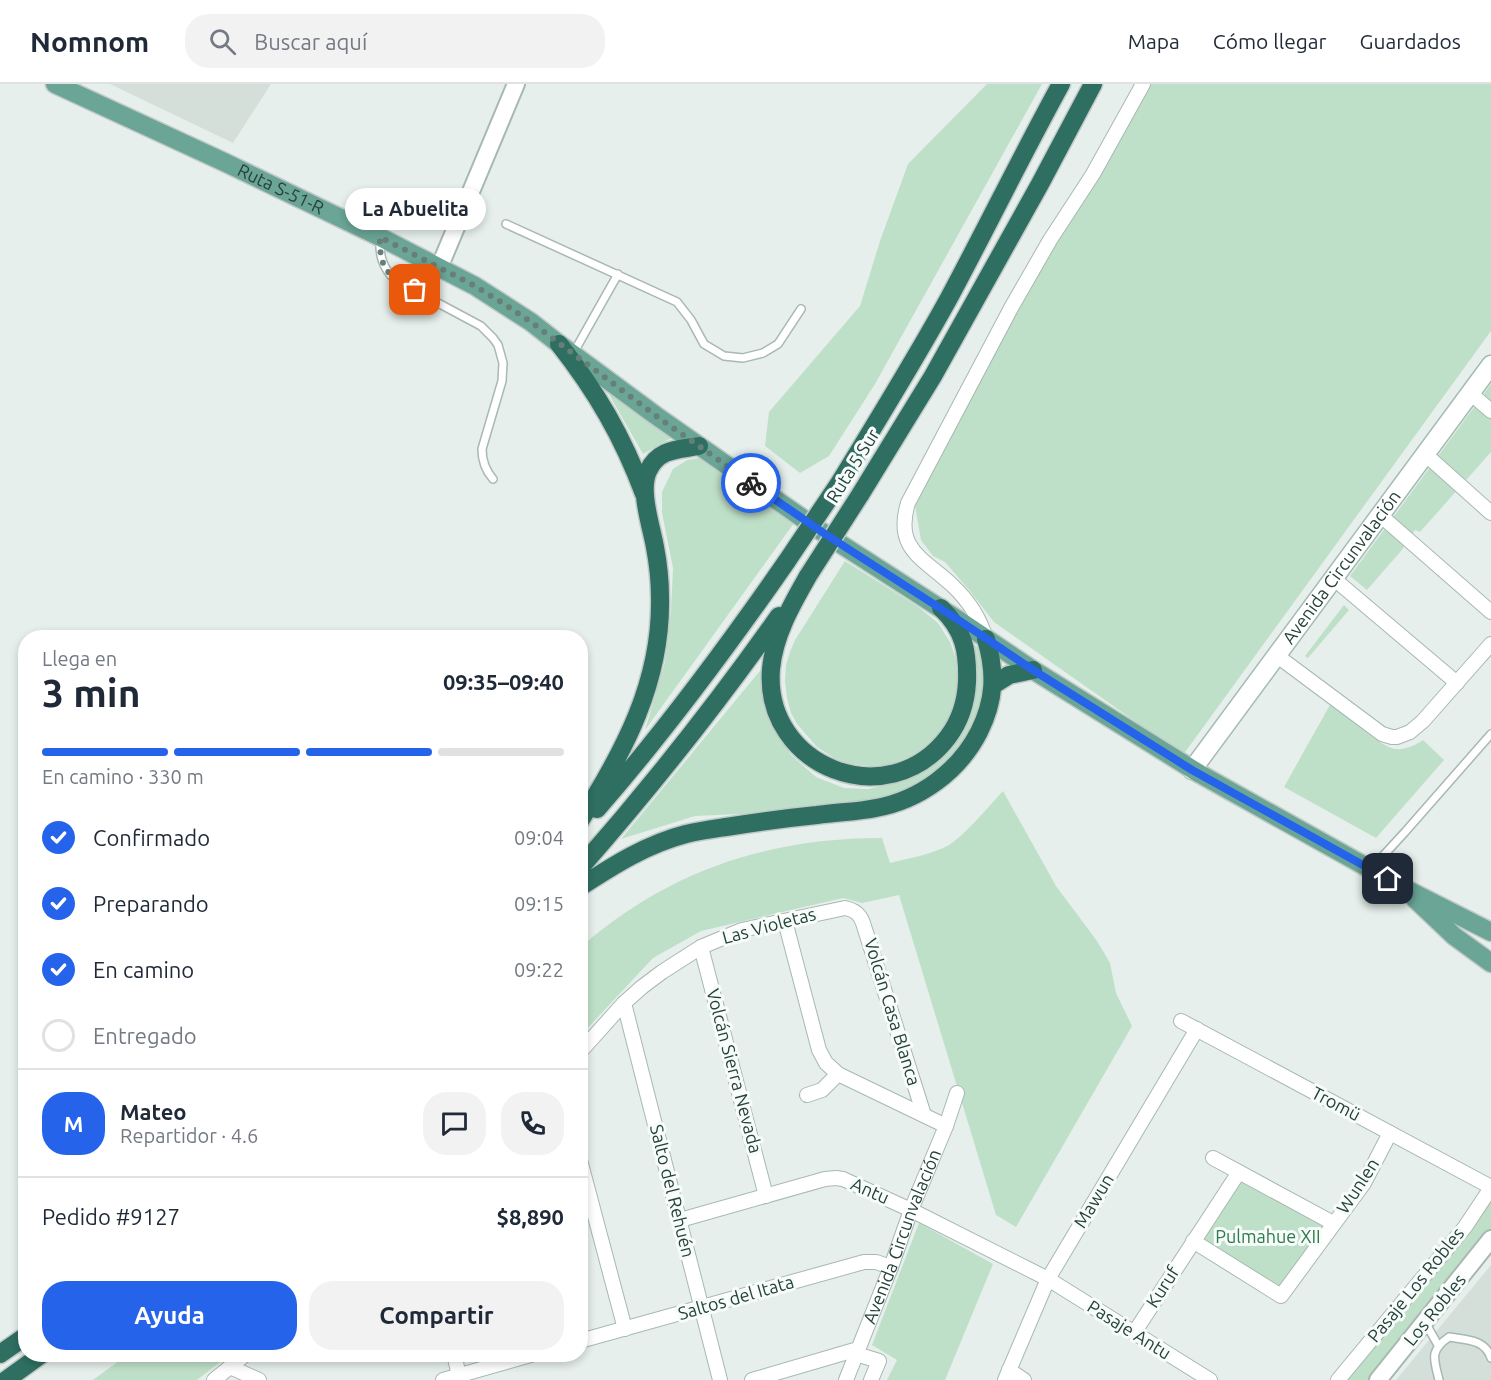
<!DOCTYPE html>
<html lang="es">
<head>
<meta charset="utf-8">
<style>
  :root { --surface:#fff; --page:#f2f2f3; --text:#1f2937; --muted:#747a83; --line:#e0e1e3; --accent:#2563eb }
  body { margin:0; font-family:Ubuntu,sans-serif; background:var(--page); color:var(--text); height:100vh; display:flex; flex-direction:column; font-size:22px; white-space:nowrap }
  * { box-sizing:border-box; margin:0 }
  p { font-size:20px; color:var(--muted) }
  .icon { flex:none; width:33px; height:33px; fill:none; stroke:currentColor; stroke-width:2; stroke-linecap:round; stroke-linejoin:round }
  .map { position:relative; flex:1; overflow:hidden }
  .side { position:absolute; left:18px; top:546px; width:570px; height:732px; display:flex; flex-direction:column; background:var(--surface); border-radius:24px; box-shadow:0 3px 9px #0003 }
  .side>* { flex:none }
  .pin { position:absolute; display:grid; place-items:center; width:51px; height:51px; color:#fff; margin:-26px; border-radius:12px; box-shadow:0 3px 9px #0006 }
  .courier { position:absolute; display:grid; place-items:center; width:60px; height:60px; margin:-30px; border:4px solid #2563eb; border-radius:50%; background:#fff; color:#222; box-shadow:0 2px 8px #0007 }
  .bubble { position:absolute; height:42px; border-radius:21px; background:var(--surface); box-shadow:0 3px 9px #0003; font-size:20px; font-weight:600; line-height:42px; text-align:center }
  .summary em { font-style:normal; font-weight:600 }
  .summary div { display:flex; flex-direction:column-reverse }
  .summary { display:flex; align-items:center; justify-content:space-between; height:102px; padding:0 24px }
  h1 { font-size:39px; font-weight:600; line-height:45px }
  .bar { display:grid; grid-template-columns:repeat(4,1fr); gap:9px 6px; align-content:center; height:72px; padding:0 24px }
  .bar i { height:8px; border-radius:4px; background:var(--line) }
  .bar .on { background:var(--accent) }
  .bar p { grid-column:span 4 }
  .line { display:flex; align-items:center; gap:15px; padding:0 24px; border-top:2px solid var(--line) }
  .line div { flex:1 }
  .round { display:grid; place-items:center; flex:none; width:63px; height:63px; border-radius:24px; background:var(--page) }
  ol { padding:0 24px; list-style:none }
  li { display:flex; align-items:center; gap:18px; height:66px }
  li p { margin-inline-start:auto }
  li .icon { padding:6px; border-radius:50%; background:var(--accent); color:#fff; stroke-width:4 }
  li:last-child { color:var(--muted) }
  li i { width:33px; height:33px; border:3px solid var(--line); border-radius:50% }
  .cta { display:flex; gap:12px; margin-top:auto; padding:12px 24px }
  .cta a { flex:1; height:69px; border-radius:24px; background:var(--accent); color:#fff; font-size:24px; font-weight:600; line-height:69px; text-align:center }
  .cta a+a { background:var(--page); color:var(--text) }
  header { display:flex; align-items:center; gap:36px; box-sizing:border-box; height:84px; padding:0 30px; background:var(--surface); border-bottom:2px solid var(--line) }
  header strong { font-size:28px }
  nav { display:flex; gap:33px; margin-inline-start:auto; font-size:21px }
  .search { width:420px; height:54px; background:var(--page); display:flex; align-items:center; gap:15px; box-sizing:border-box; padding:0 21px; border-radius:24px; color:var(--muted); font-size:22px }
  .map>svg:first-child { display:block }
</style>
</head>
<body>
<header>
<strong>Nomnom</strong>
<div class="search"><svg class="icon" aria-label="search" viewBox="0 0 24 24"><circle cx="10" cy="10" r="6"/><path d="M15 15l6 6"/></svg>Buscar aquí</div>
<nav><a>Mapa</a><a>Cómo llegar</a><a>Guardados</a></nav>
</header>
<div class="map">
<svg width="1491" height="1296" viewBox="0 0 1491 1296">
  <rect width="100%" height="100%" fill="#e6efeb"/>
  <path fill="#d4dfda" d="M110 0H271L233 59Z
    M1491 1181V1296H1396Z"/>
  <path fill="#bfe0c8" d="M987 0H1042L875 300 829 372 800 389 765 362 769 328 860 222 880 157 908 80Z
    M1143 0H1491V247L1183 671 994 538 969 506 945 478 933 472 921 456 913 410Z
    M603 300 673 353 643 370Z
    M1491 300V368L1420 448 1415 446 1401 467 1367 506 1350 492Z
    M699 374 794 439 645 646 665 578 671 528 673 484 662 429V408L673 385 687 376Z
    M845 477 917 522 938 539 950 558 956 575 958 604 948 638 933 657 912 672 889 681 870 682 851 680 834 674 817 663 797 640 791 629 787 614 785 597 786 581 790 568 795 556Z
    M1344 521 1349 526 1308 574 1305 572Z
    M968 556 985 569 984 627 946 684 911 706 872 718 764 729 695 732 621 755 764 582 763 609 766 627 777 650 791 671 816 693 844 704 868 705 896 698 929 683 955 658Z
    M1331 619C1344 630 1381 664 1396 665 1405 666 1416 661 1423 656L1444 676 1376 754 1284 703Z
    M1003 707 1056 802 1097 857 1110 879 1116 909 1132 942 1016 1143 996 1131 899 811 862 819 843 814 701 847 653 874 581 951V863C668 787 767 754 882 754L890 779C909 774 931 771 949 761 967 749 988 723 1003 707Z
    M1241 1096 1325 1141 1280 1205 1201 1155Z
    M1491 1112V1148L1372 1296H1345Z
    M919 1139 993 1180 945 1296H887L897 1276 872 1261Z
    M127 1271V1270L229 1271 197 1296H93Z"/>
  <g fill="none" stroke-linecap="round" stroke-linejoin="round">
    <defs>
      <path id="service" d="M506 140 677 218 691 236 704 260 724 272 743 274 763 269 778 260 801 225
        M380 155C379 172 383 184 395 196L481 242 493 254 498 261 503 279 502 297 482 365C482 377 485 386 493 395
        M574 268 618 190
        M1371 785 1405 748 1491 650
        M1426 1240 1438 1261
        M1439 1296C1434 1275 1429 1267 1449 1253 1466 1256 1485 1255 1491 1274"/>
      <g id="minor">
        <path d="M1470 309 1491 327"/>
        <path d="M1425 370 1491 429"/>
        <path d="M1380 431 1491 528"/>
        <path d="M1333 494 1457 599"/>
        <path d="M986 555C980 534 968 516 952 501 923 474 894 465 908 419L1011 224 1050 156 1093 90 1143 0"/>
        <path d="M1276 571 1382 650 1392 653H1397L1410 648 1423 637 1491 560"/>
        <path d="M785 837 819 966 826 979 838 990 946 1042"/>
        <path d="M701 863 766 1112"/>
        <path d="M624 919 720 1296"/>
        <path d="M1181 937 1491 1103"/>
        <path d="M580 968 624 919 642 903 662 888 701 863 742 846 845 824C855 826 860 830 863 839L924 1031"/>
        <path d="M807 1011 822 1006 838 990"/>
        <path d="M1213 1074 1333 1139"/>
        <path d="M580 1076 625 1245"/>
        <path d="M680 1136 825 1095 836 1094 843 1095 911 1126 1048 1195 1210 1296"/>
        <path d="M1193 1157 1281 1212 1364 1099 1390 1049"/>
        <path d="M1134 1249 1239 1088"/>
        <path d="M580 1257 864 1178H876L891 1183"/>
        <path d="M454 1270 460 1296"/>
        <path d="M856 1270 879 1277 871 1296"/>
        <path d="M230 1283 259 1296"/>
        <path d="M1009 1286 1024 1296"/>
        <path d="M214 1296 246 1270"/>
        <path d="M443 1296 534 1270"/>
        <path d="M752 1296 858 1265"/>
        <path id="s1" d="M846 1296 891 1183 911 1126 946 1042 957 1009"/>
        <path d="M1005 1296 1048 1195 1197 945"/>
        <path d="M1338 1296 1465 1143 1491 1104"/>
      </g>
      <path id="tertiary" d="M439 184 516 0
        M1378 1296 1491 1155"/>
      <g id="secondary">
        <path id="s2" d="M1192 686 1491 281"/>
      </g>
      <g id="primary">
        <path id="s3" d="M55 0 224 78 380 153 475 202 531 238 559 260 655 331 825 450 960 537 1033 586 1200 690 1406 805 1491 848"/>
        <path d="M1415 815 1454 852 1491 879"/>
      </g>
      <path id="motorway" d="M559 260C596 307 623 353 644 410
        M840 398C877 337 915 276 949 214 987 143 1022 71 1061 0
        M860 411 933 292 1040 100 1093 0
        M808 492C792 520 774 551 771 585 763 683 888 732 948 653 960 637 966 618 967 598 968 567 964 546 941 524
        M993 601 1009 591 1033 586
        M597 725C666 646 728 562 787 477
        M580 737C624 668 662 597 660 513 660 496 658 479 655 463 651 441 639 407 648 387 659 364 678 366 699 362
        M580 784C651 703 717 620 779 532
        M580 803C614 781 647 760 686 750 699 747 713 745 726 743 757 738 787 734 817 731 837 728 857 728 876 724 920 716 959 687 979 648 995 616 996 589 986 555
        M0 1270 26 1252
        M6 1296 42 1270"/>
    </defs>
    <use href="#service" stroke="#a8b8b2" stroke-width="10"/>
    <use href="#minor" stroke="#a8b8b2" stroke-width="16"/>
    <use href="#tertiary" stroke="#a8b8b2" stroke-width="20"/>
    <use href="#secondary" stroke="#a4bbb3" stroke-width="21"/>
    <use href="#primary" stroke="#c2cac8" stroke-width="21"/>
    <use href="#motorway" stroke="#c2cac8" stroke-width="21"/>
    <use href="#service" stroke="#fff" stroke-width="7"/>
    <use href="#minor" stroke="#fff" stroke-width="14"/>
    <use href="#tertiary" stroke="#fff" stroke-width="16"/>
    <use href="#secondary" stroke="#fff" stroke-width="18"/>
    <use href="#primary" stroke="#6aa596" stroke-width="18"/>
    <use href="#motorway" stroke="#2f6f62" stroke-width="18"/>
    <defs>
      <path id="motorway-bridge" d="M787 477 840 398
        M808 492 860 411"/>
    </defs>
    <use href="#motorway-bridge" stroke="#c2cac8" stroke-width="21" stroke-linecap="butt"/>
    <use href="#motorway-bridge" stroke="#2f6f62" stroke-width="18"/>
  </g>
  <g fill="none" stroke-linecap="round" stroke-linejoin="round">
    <path stroke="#687f78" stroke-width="6" stroke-dasharray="0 10.8" d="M415 206C388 192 379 185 380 153L475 202 501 218 531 238 655 331 751 399"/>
    <path stroke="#2563eb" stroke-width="8" d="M751 399 825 450 960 537 1033 586 1192 686 1388 795"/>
  </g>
  <g text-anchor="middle" stroke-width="6" stroke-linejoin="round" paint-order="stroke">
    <g font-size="18" fill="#24423a" stroke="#f7fbf9">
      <text dy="6" stroke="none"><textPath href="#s3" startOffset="249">Ruta S-51-R</textPath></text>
      <text transform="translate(853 382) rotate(-58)" y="6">Ruta 5 Sur</text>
      <text dy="6" stroke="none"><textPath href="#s2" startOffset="252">Avenida Circunvalación</textPath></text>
      <text transform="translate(769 842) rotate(-15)" y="6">Las Violetas</text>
      <text transform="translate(892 928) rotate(73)" y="6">Volcán Casa Blanca</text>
      <text transform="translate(734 987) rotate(75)" y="6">Volcán Sierra Nevada</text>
      <text transform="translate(1336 1020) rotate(28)" y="6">Tromü</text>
      <text transform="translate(1358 1102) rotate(-57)" y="6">Wunlen</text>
      <text transform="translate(672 1107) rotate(76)" y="6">Salto del Rehuén</text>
      <text transform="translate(870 1107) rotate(24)" y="6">Antu</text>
      <text transform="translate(1094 1117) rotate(-59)" y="6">Mawun</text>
      <text dy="6" stroke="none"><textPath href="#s1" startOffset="154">Avenida Circunvalación</textPath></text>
      <text transform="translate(1416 1201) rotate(-51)" y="6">Pasaje Los Robles</text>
      <text transform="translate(1163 1203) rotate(-57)" y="6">Kuruf</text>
      <text transform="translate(736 1214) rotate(-16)" y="6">Saltos del Itata</text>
      <text transform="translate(1435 1226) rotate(-51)" y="6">Los Robles</text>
      <text transform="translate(1129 1246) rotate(32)" y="6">Pasaje Antu</text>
    </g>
    <g font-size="18" fill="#2d7a4b" stroke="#f7fbf9">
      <text x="1268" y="1159">Pulmahue XII</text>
    </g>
  </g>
</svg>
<div class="pin" style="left:415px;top:206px;background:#ea580c"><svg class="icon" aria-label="bag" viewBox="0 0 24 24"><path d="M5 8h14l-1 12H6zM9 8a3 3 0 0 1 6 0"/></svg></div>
<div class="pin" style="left:1388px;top:795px;background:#1f2937"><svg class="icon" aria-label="home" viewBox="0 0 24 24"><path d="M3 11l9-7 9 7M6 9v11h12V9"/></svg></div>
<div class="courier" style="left:751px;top:399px"><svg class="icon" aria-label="bike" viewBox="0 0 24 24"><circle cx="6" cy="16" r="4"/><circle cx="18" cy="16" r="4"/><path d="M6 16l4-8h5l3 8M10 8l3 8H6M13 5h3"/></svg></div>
<div class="bubble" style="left:345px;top:104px;width:141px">La Abuelita</div>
<section class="side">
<div class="summary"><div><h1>3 min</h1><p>Llega en</p></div><em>09:35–09:40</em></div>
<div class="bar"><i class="on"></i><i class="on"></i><i class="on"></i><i></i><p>En camino · 330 m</p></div>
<ol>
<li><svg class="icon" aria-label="check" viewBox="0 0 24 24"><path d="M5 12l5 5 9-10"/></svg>Confirmado<p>09:04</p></li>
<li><svg class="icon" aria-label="check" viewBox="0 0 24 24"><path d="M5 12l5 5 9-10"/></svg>Preparando<p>09:15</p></li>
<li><svg class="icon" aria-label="check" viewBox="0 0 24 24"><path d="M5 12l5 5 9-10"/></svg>En camino<p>09:22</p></li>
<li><i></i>Entregado</li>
</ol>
<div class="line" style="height:108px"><b class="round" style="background:var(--accent);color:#fff">M</b><div><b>Mateo</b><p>Repartidor · 4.6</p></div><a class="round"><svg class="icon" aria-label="chat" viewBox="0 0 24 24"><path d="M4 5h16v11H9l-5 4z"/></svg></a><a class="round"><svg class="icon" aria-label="phone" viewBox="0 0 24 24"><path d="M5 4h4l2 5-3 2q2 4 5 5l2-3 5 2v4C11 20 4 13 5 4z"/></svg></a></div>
<div class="line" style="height:78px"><div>Pedido #9127</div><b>$8,890</b></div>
<div class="cta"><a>Ayuda</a><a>Compartir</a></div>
</section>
</div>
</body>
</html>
